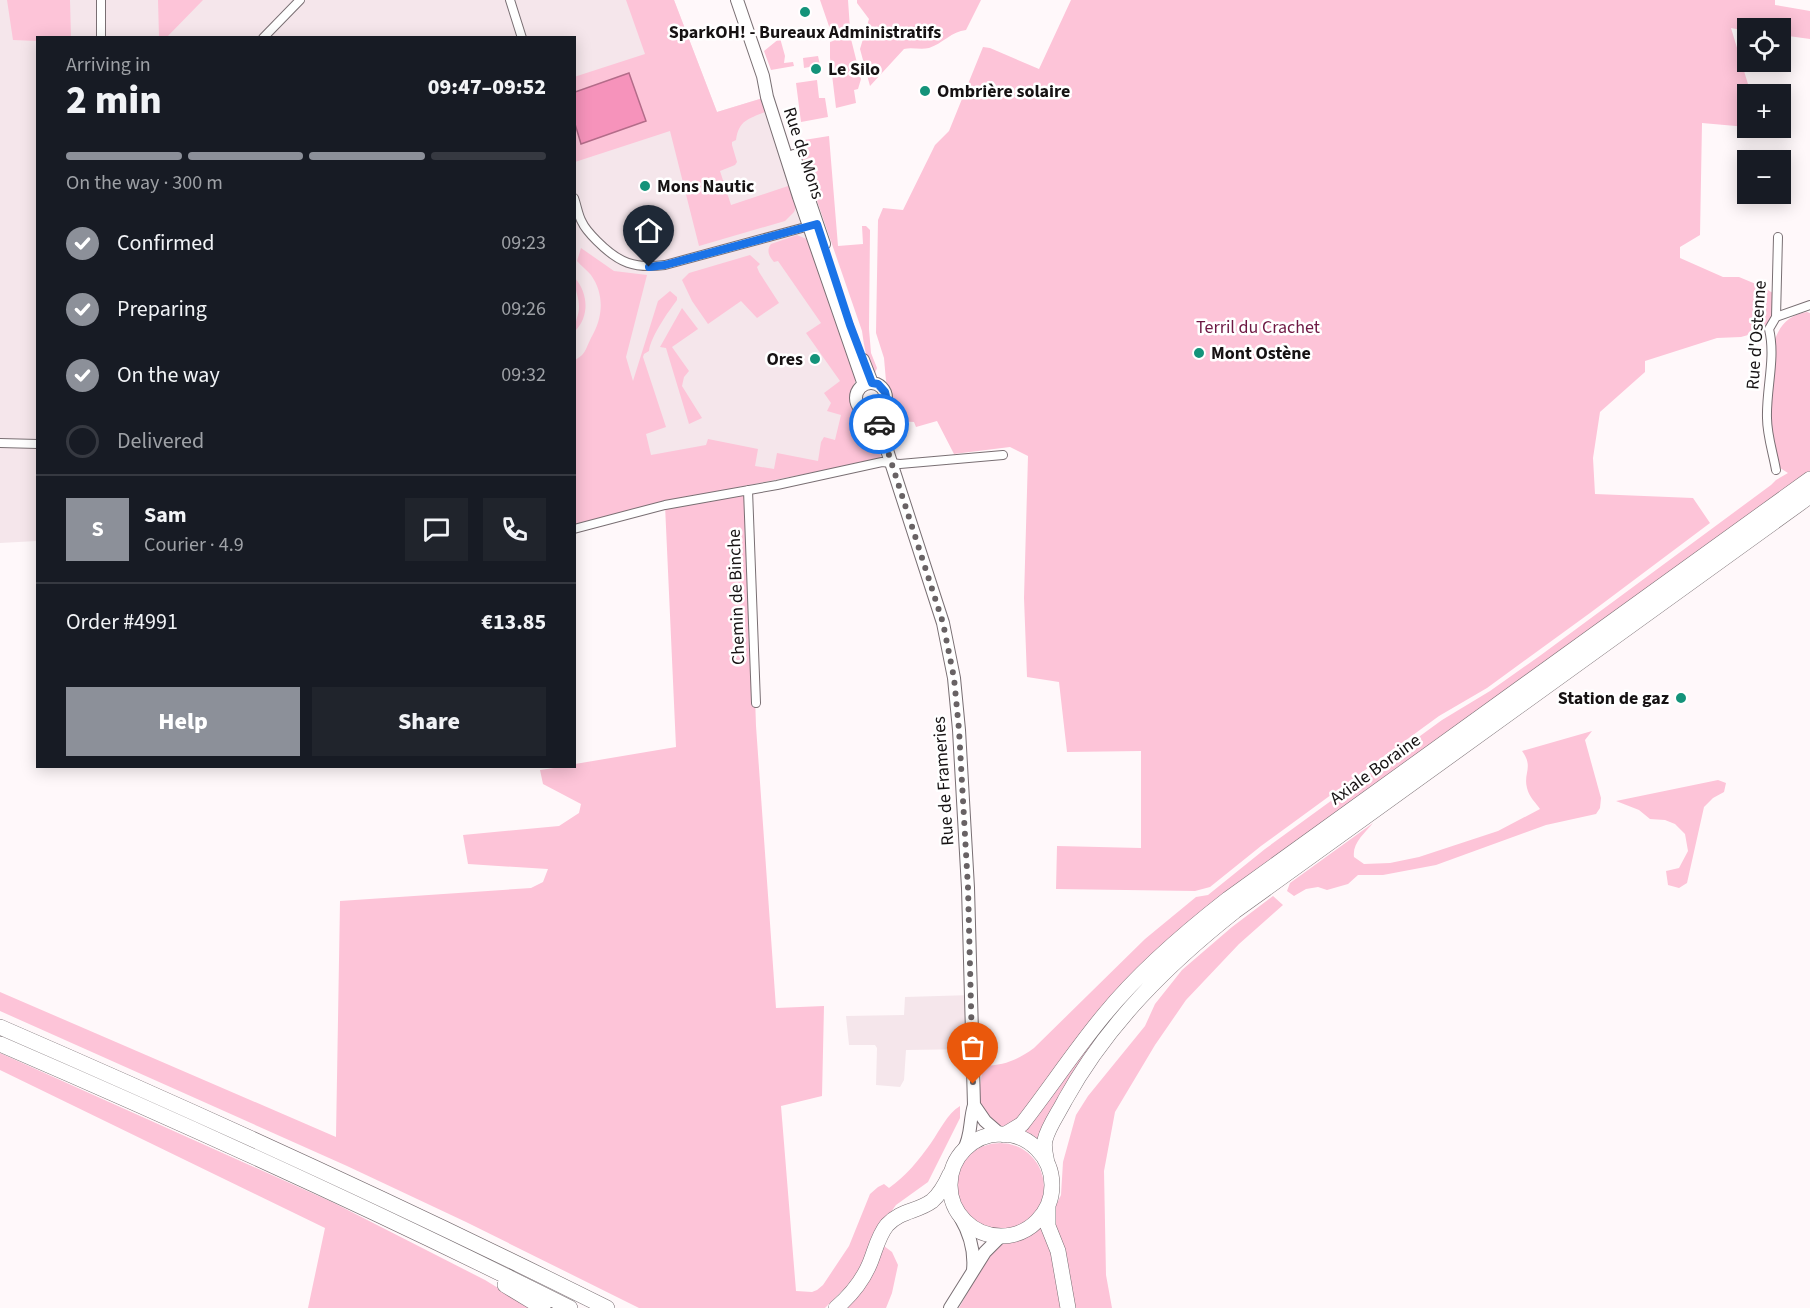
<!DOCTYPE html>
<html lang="en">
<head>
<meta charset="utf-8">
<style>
  :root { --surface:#171b24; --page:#20242c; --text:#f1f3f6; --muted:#9ea1a6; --line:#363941; --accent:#8c9099 }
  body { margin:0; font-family:"Source Sans 3",sans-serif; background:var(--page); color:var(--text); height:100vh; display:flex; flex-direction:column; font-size:22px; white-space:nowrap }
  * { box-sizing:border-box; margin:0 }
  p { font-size:20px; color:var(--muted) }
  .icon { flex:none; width:33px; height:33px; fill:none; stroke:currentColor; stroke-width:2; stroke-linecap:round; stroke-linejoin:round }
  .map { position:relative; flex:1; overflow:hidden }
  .side { position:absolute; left:36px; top:36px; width:540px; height:732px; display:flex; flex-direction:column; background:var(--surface); border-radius:0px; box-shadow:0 3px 15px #0003 }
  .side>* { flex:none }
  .buttons { position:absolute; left:1737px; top:18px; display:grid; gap:12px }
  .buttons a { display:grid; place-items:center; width:54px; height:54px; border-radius:0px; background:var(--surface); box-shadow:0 3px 15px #0003; font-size:30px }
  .pin { position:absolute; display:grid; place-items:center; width:51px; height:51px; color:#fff; margin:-62px -26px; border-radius:50% 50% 50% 0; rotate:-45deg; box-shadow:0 0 6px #0007 }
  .pin .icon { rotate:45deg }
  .courier { position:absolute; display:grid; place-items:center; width:60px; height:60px; margin:-30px; border:4px solid #1a73e8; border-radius:50%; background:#fff; color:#222; box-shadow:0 2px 8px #0007 }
  .summary em { font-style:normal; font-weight:800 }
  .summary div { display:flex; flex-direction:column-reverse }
  .summary { display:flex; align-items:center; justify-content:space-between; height:102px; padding:0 30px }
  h1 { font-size:39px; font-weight:800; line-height:45px }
  .bar { display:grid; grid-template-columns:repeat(4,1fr); gap:9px 6px; align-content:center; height:72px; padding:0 30px }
  .bar i { height:8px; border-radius:4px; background:var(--line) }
  .bar .selected { background:var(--accent) }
  .bar p { grid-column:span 4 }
  .line { display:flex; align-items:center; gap:15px; padding:0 30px; border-top:2px solid var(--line) }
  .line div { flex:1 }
  .round { display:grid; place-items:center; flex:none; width:63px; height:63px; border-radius:0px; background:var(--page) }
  ol { padding:0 30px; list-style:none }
  li { display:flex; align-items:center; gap:18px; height:66px }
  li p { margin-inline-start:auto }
  li .icon { padding:6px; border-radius:50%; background:var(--accent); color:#fff; stroke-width:4 }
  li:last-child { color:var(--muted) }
  li i { width:33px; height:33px; border:3px solid var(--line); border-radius:50% }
  .button { display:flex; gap:12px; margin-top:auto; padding:12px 30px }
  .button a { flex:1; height:69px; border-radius:0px; background:var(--accent); color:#fff; font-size:24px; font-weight:800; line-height:69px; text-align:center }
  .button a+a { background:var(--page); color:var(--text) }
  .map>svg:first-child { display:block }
</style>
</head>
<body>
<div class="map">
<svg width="1810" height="1308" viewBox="0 0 1810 1308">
  <rect width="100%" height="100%" fill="#fff8fa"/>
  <path fill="#f5e6eb" d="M0 0H674L717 112 763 98 835 312 834 319 842 341 846 347 855 382 851 396 852 404 871 424 881 453 880 459 665 502 575 529 574 38H38L37 541 0 543Z
    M972 995 973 1049 906 1050 904 1080 900 1087 876 1085 877 1048 875 1045H849L846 1016 904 1015 905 997Z"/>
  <path fill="#fdc4d8" d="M70 0 71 37 38 38 37 41 13 40 7 0Z
    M158 0H203L166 38 159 37Z
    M626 0H674L717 112 763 98 767 111C750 119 739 119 736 140L732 142V145L737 162 735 165 720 171 731 205 791 185 798 203 794 212 785 221 699 246 670 131 575 162 574 77 645 54Z
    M820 0H848L850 29 832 35Z
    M857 0H981L966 30C952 31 942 44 929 48 920 50 912 47 904 49L870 86 860 49 869 19 857 3Z
    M1071 0H1775V5L1810 11V39L1781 35 1780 28H1748L1747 31 1731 28 1751 94H1748L1747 127 1702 123 1700 235 1680 247V258L1723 277H1739L1763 287 1776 295 1769 329 1741 337 1717 338 1645 361V372L1600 412 1593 458 1595 494 1693 498 1710 523 1590 613 1487 688 1439 716 1261 846 1210 887 1195 891 1056 889 1057 846 1141 848V751L1067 752 1059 682 1027 677 1024 598 1028 456 1010 447 954 454 937 421 916 427 914 422 898 421 889 424 886 412 891 401V392L886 381 884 358 876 333 878 220 883 208 903 210 935 145 949 131 983 47 990 48 1039 69Z
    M850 35 861 79 858 89 854 90 856 103 836 108 830 58V42Z
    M780 38 785 56 784 63 793 62 794 66 771 70 764 51Z
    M818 56 820 65 804 68 803 58Z
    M817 80 819 98H825L828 117 801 122 796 83Z
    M829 136 838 246 863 244 862 226H866L870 230 869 329 871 353 877 368 875 373C866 362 864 345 862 331L797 143 804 140Z
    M797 235 809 240 835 312C834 332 851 354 855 375 857 384 849 393 852 402 855 411 865 416 871 423 876 431 883 451 880 459L664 502 575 525V360C586 354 585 350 591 338 603 318 605 295 591 275 587 270 581 266 577 261L581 248 614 271 647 275 626 357 633 381 658 301 670 291 677 297V300C668 312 651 336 649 351L644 354 643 357 666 427 646 434 651 455 706 445 708 439 758 449 755 466 774 469 777 453 818 461 821 442 824 437 835 440 841 415 827 411 831 403 824 393 840 381 806 333 821 323 778 261 774 262C769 256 766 251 771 244Z
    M750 255 760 264 757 267 759 272 779 303 757 318 741 301 708 324 692 301 682 280 689 273Z
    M575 278C588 293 590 316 575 331 574 323 579 316 579 307 579 296 574 289 575 278Z
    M682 308 698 329 672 347 689 371 684 377 682 386 702 418 689 424 666 348 660 347Z
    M1807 312 1810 313V479L1203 910 1017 1120 1002 1127C972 1114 979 1092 983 1066 1005 1065 1016 1061 1034 1048L1145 939 1196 897 1208 895 1265 849 1442 720 1490 691 1541 655 1771 485 1776 480 1788 473 1780 468 1774 446 1769 434 1774 343C1779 325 1789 315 1807 312Z
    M748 490 756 726 776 1008 824 1006 822 1096 781 1106 796 1291 812 1292 817 1290 823 1285 849 1246 870 1194 878 1187 884 1184 889 1188C906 1176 919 1160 931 1143 940 1130 947 1114 960 1106V1118L928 1182 896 1205 876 1233 858 1272 845 1288 825 1308H639L466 1222 347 1166 0 1011V992L336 1137 340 901 531 888 543 882 548 869 468 864 463 835 559 826 579 813 581 804 543 784 540 770 561 767 574 766 575 764 676 747 665 505Z
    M1592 731 1585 740 1601 798 1600 808 1596 814 1546 825 1436 865 1383 875H1358L1348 884 1327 890 1318 887 1306 889 1294 896 1287 891 1290 883 1373 823C1365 833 1352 843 1354 857L1364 864 1390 863 1419 857 1498 831 1540 809C1536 803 1529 797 1527 788 1523 773 1534 767 1522 751Z
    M1718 780 1726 783 1724 792 1713 798 1704 807 1687 883 1679 888 1668 885 1666 871 1679 868 1688 851 1685 834 1675 824 1665 820 1650 819 1639 810 1616 801Z
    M1273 896 1283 905 1239 944 1186 1000 1155 1045 1115 1112 1104 1171 1106 1275 1112 1308H1075L1053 1217 1056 1205 1061 1195 1063 1162 1076 1115 1088 1096 1145 1026 1155 1004 1182 970 1232 927Z
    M1142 982 1115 1016 1040 1143 1033 1135 1023 1131 1073 1062Z
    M0 1053 332 1202 485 1280 531 1308H308L325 1228 0 1070Z
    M956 1187a44 44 0 1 1 88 0a44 44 0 1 1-88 0Z
    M1042 1223 1051 1247 1063 1308H959L985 1261 999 1244 1021 1237Z
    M884 1246 892 1252 898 1265 892 1293 886 1308H841Z"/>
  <path fill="#f693bb" stroke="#b36c89" stroke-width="1.5" d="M629 73 646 121 581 144 575 124V92Z"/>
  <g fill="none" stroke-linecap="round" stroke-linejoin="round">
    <defs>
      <path id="street" d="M101 0V38
        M510 0 522 38
        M263 38 300 0
        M574 198C577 206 578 215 582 222 585 229 591 235 597 241 619 263 634 269 665 265L813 225
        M1776 317 1810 305
        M0 443 38 444
        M1776 470C1773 453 1767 435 1767 418 1766 389 1776 358 1769 329L1776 317 1778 237
        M748 490 756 703
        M574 529 665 505 777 485 882 462 900 464 1003 455"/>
      <path id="secondary" d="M737 0 763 76 767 97 799 197 864 385
        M794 156 824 244
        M863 360 872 383
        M856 398a15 15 0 1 1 30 0a15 15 0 1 1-30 0Z
        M875 413 943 623 954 678 959 730 968 888 974 1105C969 1121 972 1136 963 1151
        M974 1105 985 1121 1000 1134
        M960 1217C970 1234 975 1250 973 1270
        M950 1308 985 1252 1001 1236"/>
      <path id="highway" d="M0 1027C205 1116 407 1208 607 1308
        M0 1044C192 1127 383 1214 570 1308
        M950 1185a51 51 0 1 1 102 0a51 51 0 1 1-102 0Z
        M1004 1135 1022 1124C1050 1088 1075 1050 1104 1015 1140 971 1183 934 1228 899L1810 479
        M1047 1163C1046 1156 1043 1148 1045 1140 1048 1127 1059 1112 1065 1100 1107 1024 1168 964 1235 911L1810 496
        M1048 1206V1226L1058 1251 1068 1308
        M505 1285 543 1308
        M836 1308C850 1296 863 1280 870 1263 875 1251 878 1236 887 1225 901 1210 917 1212 932 1201 940 1194 946 1183 950 1174"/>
    </defs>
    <use href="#street" stroke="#796f73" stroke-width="10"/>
    <use href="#secondary" stroke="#796f73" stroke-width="14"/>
    <use href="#highway" stroke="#796f73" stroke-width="16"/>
    <use href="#street" stroke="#fff" stroke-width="8"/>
    <use href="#secondary" stroke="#fff" stroke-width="12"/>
    <use href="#highway" stroke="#fff" stroke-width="15"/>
  </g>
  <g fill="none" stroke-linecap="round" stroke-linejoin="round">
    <path stroke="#686264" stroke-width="6" stroke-dasharray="0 10.8" d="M879 424 943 623 954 678 959 730 968 888 973 1084"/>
    <path stroke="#1a73e8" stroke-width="8" d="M649 267 665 265 817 224 850 325 872 383 878 384 885 392C888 402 885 409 875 413L879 424"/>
  </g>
  <g fill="#14937a" stroke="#fff" stroke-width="2">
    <circle cx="805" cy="12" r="6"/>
    <circle cx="816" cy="69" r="6"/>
    <circle cx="925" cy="91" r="6"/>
    <circle cx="645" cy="186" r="6"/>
    <circle cx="1199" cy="353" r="6"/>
    <circle cx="815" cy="359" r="6"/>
    <circle cx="1681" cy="698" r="6"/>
  </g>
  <g text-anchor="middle" stroke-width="5" stroke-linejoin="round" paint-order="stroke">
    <g font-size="18" font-weight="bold" fill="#161213" stroke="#fff" text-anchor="start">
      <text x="805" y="38" text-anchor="middle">SparkOH! - Bureaux Administratifs</text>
      <text x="828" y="75">Le Silo</text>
      <text x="937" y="97">Ombrière solaire</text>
      <text x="657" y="192">Mons Nautic</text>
      <text x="1211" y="359">Mont Ostène</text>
      <text x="803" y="365" text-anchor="end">Ores</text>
      <text x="1669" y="704" text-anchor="end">Station de gaz</text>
    </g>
    <g font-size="18" fill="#161213" stroke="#fff">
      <text transform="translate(804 153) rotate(72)" y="6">Rue de Mons</text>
      <text transform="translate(1756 335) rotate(-86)" y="6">Rue d'Ostenne</text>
      <text transform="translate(736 597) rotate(-92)" y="6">Chemin de Binche</text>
      <text transform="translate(1375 769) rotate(-36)" y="6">Axiale Boraine</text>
      <text transform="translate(943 781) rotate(-94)" y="6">Rue de Frameries</text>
    </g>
    <g font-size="18" fill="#6e1843" stroke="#fff">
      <text x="1258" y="333">Terril du Crachet</text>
    </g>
  </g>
</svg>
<div class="buttons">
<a><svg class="icon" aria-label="locate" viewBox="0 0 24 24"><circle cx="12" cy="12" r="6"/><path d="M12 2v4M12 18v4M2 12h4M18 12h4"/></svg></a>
<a>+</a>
<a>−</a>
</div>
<div class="pin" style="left:973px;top:1084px;background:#ea580c"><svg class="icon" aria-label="bag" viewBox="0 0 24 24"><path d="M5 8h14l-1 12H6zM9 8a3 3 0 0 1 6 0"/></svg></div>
<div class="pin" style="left:649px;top:267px;background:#1f2937"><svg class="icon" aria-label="home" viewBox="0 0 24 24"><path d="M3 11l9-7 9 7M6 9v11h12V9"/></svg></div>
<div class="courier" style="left:879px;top:424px"><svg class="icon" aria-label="car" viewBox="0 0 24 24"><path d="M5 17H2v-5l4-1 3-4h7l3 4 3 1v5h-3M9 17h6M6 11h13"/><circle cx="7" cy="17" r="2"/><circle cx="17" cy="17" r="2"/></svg></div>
<section class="side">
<div class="summary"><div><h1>2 min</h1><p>Arriving in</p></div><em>09:47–09:52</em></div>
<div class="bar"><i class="selected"></i><i class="selected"></i><i class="selected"></i><i></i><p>On the way · 300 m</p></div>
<ol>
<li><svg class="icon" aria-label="check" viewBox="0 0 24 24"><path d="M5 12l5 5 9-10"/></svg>Confirmed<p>09:23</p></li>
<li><svg class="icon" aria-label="check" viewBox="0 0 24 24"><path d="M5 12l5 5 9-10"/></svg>Preparing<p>09:26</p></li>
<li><svg class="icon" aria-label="check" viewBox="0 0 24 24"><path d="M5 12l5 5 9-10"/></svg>On the way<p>09:32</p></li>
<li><i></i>Delivered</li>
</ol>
<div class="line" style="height:108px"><b class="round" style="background:var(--accent);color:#fff">S</b><div><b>Sam</b><p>Courier · 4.9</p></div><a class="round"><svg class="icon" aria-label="chat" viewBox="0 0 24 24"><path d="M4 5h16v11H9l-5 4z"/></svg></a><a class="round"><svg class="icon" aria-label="phone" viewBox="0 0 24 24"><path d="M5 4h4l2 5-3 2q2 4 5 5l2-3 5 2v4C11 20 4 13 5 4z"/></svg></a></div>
<div class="line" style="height:78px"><div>Order #4991</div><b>€13.85</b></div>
<div class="button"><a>Help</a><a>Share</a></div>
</section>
</div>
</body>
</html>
